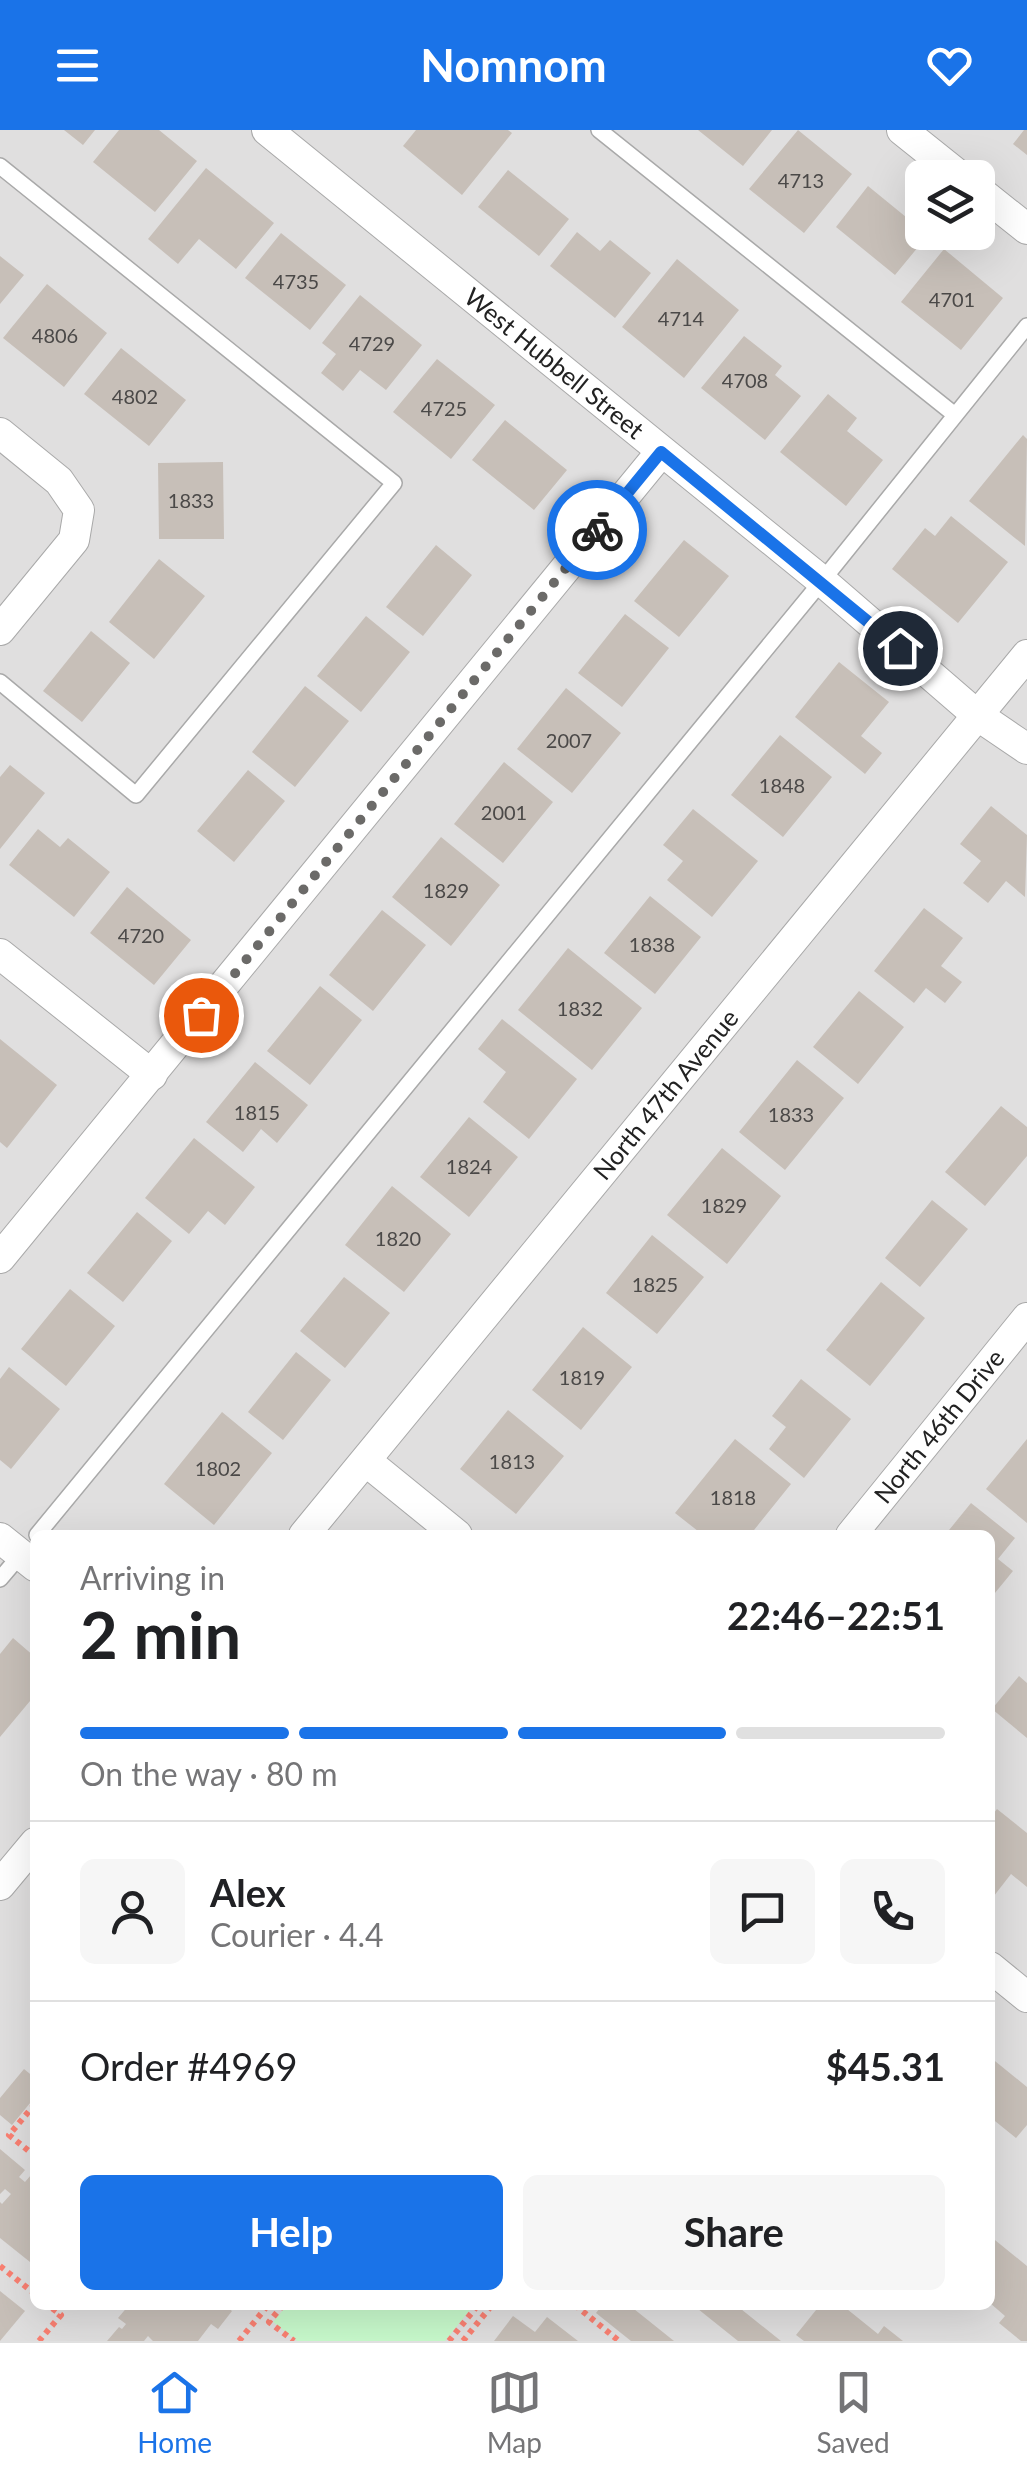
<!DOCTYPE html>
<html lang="en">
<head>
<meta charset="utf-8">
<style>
  :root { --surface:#fff; --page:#f6f6f6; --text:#202124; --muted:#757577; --line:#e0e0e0; --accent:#1a73e8 }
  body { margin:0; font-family:Lato,sans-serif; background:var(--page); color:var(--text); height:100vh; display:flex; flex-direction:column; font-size:38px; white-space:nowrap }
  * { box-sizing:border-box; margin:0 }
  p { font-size:32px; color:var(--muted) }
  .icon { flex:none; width:55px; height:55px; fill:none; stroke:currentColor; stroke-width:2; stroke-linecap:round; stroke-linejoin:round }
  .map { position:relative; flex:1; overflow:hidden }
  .panel { position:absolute; left:30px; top:1400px; width:965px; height:780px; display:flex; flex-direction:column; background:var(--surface); border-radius:15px; box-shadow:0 10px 40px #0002 }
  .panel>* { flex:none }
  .controls { position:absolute; left:905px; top:30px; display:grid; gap:20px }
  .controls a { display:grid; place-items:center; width:90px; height:90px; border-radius:15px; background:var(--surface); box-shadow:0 10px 40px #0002; font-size:50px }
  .pin { position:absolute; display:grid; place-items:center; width:85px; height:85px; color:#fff; margin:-42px; border:5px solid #fff; border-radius:50%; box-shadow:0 2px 10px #0007 }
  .courier { position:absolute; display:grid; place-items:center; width:100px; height:100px; margin:-50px; border:8px solid #1a73e8; border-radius:50%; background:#fff; color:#222; box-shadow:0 2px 12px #0007 }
  .summary em { font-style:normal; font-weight:700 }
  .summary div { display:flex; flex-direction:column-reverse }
  .summary { display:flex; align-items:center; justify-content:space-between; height:170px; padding:0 50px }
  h1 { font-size:65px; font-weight:700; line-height:75px }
  .bar { display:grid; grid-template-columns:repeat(4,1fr); gap:15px 10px; align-content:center; height:120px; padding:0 50px }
  .bar i { height:12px; border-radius:8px; background:var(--line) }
  .bar .current { background:var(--accent) }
  .bar p { grid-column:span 4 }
  .line { display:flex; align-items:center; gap:25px; padding:0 50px; border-top:2px solid var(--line) }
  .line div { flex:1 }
  .round { display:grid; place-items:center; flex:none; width:105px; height:105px; border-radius:15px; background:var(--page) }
  .cta { display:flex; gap:20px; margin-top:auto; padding:20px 50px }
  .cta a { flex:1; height:115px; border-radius:15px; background:var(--accent); color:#fff; font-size:40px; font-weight:700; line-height:115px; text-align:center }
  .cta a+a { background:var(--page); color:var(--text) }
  header { display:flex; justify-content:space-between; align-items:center; height:130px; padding:0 50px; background:var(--accent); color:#fff; font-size:45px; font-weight:700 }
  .tab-bar { display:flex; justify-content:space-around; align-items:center; height:140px; border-top:2px solid var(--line); background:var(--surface); font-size:28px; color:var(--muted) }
  .tab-bar a { display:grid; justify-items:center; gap:5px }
  .tab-bar .current { color:var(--accent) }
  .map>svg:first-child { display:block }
</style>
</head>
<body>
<header><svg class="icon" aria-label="menu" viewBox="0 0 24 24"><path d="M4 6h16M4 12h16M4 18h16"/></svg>Nomnom<svg class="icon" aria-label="heart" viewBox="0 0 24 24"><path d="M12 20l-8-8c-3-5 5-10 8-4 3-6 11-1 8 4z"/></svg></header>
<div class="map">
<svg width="1027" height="2211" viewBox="0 0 1027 2211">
  <rect width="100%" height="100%" fill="#f2efe9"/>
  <path fill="#e0dfdf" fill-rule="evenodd" d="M0 0H1027V2211H0ZM922 48H978V102H922ZM35 1405H990V2175H35Z"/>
  <path fill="#c8facc" d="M287 2175H474L445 2211H297L273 2192Z"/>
  <path fill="#c7bfb8" d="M64 0H95L83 15Z
    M119 0H159L197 31 155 82 93 32Z
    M416 0H508L512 3 462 65 403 16Z
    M698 0H772L743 36Z
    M798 0 852 44 804 103 749 59Z
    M1024 0H1027V25L1013 14Z
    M206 38 274 93 236 139 199 109 178 134 148 109Z
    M508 40 569 89 539 126 478 77Z
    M868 56 928 105 895 145 836 97Z
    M577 102 600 121 610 110 651 143 615 188 550 136Z
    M281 103 346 155 310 200 245 148Z
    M944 119 1003 168 961 220 901 172Z
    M0 126 24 145 0 174Z
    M677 129 739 180 684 248 622 197Z
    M47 154 107 203 64 257 3 208Z
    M360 165 422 215 386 260 360 240 343 261 321 243 336 224 322 213Z
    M744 206 782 236 775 245 801 266 765 310 701 258Z
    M121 218 186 270 149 316 84 264Z
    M437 229 495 275 451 329 393 282Z
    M828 264 857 288 847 301 883 330 846 376 780 322Z
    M505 290 567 340 534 380 472 330Z
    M1023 305 1027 309 1025 416 969 371Z
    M223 332 224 409H159L158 333Z
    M951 386 1008 432 958 493 892 439 925 398 935 406Z
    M684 410 729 446 679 507 634 471Z
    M436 415 472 445 423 506 386 477Z
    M159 429 205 466 154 529 109 492Z
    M625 484 669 518 622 577 578 543Z
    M366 486 410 522 361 582 317 546Z
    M91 501 130 533 82 592 43 561Z
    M839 532 889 572 861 606 882 623 865 644 795 587Z
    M305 556 349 591 295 657 252 622Z
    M566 558 621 603 572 663 517 619Z
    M780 605 832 647 783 707 731 665Z
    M504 632 553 672 503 733 454 694Z
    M10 635 45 663 0 719V647Z
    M248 640 285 671 234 732 197 701Z
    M991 676 1027 705 1025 767 1006 751 988 773 963 753 981 731 960 714Z
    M693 679 758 731 712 787 667 750 683 731 663 715Z
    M38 699 60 717 68 708 110 742 74 787 9 735Z
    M441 707 500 755 451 816 392 767Z
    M127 757 191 810 154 855 90 803Z
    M650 766 701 807 655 864 604 823Z
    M924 778 963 808 941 836 962 852 945 873 926 858 914 873 874 841Z
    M382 780 426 815 373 881 329 845Z
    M568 818 642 878 592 940 518 880Z
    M320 856 362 890 310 955 267 921Z
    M859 861 904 897 858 954 813 917Z
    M502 889 577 949 529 1009 483 972 506 942 478 919Z
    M0 909 57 955 7 1018 0 1012Z
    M797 930 844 968 785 1040 739 1002Z
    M255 932 308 975 277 1013 261 999 243 1022 206 992Z
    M1001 976 1027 997V1026L985 1076 945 1042Z
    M469 987 518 1027 469 1087 420 1047Z
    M194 1008 255 1057 225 1095 208 1081 189 1104 145 1068Z
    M722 1018 781 1066 727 1134 667 1085Z
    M392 1056 451 1104 404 1162 345 1115Z
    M932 1070 968 1099 920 1157 885 1128Z
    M137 1082 172 1111 123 1172 87 1143Z
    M652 1105 704 1147 657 1204 606 1163Z
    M344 1147 390 1183 345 1238 300 1201Z
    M881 1152 925 1188 870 1256 826 1220Z
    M70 1159 115 1196 66 1256 21 1219Z
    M583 1197 632 1237 581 1300 532 1260Z
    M296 1222 331 1250 283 1310 248 1282Z
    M9 1237 60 1279 11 1339 0 1330V1249Z
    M801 1249 851 1289 804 1348 769 1319 786 1297 772 1286Z
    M508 1280 564 1326 516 1384 460 1339Z
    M222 1282 272 1323 214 1395 164 1354Z
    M735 1309 791 1354 750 1405H703L675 1383Z
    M1027 1309V1393L986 1359Z
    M971 1373 1015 1408 998 1429 1013 1441 990 1469V1405H945Z
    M13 1508 35 1527V1565L0 1607V1524Z
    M1019 1546 1027 1553V1608L992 1579Z
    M997 1679 1027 1703V1757L1011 1744 990 1771V1688Z
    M990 1927 1027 1957V1995L1016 2008 990 1987Z
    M24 1939 35 1948V1967L12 1995 0 1985V1968Z
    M0 2019 25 2040 19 2047 25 2052 31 2045 35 2048V2136L0 2108V2072L2 2074 11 2064 5 2059 0 2064Z
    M990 2106 1027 2136V2211H1021L999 2193 1005 2186 990 2173Z
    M0 2161 25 2181 0 2211Z
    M129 2175H225L232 2181 218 2199 211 2194 198 2211H153L148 2206 144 2211H107L119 2197 122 2199 126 2194 118 2188Z
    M602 2175H629L674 2211H631L596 2183Z
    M693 2175H736L781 2211H738Z
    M820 2175H842L878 2204 884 2196 903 2211H804L796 2205Z
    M513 2186 535 2202 547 2187 578 2211H494Z"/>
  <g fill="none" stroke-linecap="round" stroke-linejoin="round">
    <defs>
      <path id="lane" d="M599 0 955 285
        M0 36 394 353 136 665 0 552
        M37 1405 822 451 1027 196
        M0 1449 23 1422"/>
      <g id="street">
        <path id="s1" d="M267 0 822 451 977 585 1027 619"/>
        <path d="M902 0 962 48"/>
        <path d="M978 60 1027 99"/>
        <path d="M0 303 59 351 79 380 74 410 0 500"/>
        <path d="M0 824 152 945"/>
        <path d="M0 1128 661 322"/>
        <path d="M366 1331 457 1405"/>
        <path id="s2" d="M304 1405 1027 525"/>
        <path id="s3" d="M851 1405 1027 1188"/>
        <path d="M0 1408 35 1436"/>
        <path d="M0 1755 35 1713"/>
        <path d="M990 1837 1027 1867"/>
      </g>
    </defs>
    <use href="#lane" stroke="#a9a9a9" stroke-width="18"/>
    <use href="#street" stroke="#a9a9a9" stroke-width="32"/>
    <path stroke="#fa8072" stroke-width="6" stroke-dasharray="5 5" stroke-linecap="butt" d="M35 1974 9 2005 35 2026
      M0 2136 35 2164
      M283 2175 269 2192 294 2211
      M575 2175 619 2211
      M39 2211 61 2185 48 2175
      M239 2211 268 2175
      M449 2211 478 2175
      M463 2211 492 2175"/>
    <use href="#lane" stroke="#fff" stroke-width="15"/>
    <use href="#street" stroke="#fff" stroke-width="30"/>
  </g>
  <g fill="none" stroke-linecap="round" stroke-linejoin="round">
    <path stroke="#6b6a68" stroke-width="10" stroke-dasharray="0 18" d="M201 885 597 400"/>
    <path stroke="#1a73e8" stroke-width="12" d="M597 400 661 322 900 518"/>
  </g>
  <g text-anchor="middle" stroke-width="9" stroke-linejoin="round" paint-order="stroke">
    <g font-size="20" fill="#4b4948">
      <text x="801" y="58">4713</text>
      <text x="296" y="159">4735</text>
      <text x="952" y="177">4701</text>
      <text x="681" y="196">4714</text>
      <text x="55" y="213">4806</text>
      <text x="372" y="221">4729</text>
      <text x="745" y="258">4708</text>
      <text x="135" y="274">4802</text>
      <text x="444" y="286">4725</text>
      <text x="191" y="378">1833</text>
      <text x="569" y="618">2007</text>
      <text x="782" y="663">1848</text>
      <text x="504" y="690">2001</text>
      <text x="446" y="768">1829</text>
      <text x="141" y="813">4720</text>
      <text x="652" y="822">1838</text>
      <text x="580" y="886">1832</text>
      <text x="257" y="990">1815</text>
      <text x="791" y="992">1833</text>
      <text x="469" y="1044">1824</text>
      <text x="724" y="1083">1829</text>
      <text x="398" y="1116">1820</text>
      <text x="655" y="1162">1825</text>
      <text x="582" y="1255">1819</text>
      <text x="512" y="1339">1813</text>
      <text x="218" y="1346">1802</text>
      <text x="733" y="1375">1818</text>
    </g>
    <g font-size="25" fill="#222" stroke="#fff">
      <text dy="9" stroke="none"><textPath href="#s1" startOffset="370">West Hubbell Street</textPath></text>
      <text dy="9" stroke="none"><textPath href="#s2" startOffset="570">North 47th Avenue</textPath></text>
      <text dy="9" stroke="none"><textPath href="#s3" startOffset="140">North 46th Drive</textPath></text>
    </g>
  </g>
</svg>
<div class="controls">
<a><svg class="icon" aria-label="layers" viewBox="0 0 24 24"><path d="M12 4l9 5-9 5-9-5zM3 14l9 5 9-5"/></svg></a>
</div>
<div class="pin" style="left:201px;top:885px;background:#ea580c"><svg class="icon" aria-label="bag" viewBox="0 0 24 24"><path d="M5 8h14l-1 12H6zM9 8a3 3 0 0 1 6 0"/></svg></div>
<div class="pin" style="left:900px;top:518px;background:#1f2937"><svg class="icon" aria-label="home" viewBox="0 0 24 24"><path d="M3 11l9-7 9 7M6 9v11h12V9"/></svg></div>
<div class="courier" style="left:597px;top:400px"><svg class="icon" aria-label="bike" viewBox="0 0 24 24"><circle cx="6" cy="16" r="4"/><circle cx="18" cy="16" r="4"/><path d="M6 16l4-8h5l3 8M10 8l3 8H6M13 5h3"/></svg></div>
<section class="panel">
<div class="summary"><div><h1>2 min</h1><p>Arriving in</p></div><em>22:46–22:51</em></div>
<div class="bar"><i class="current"></i><i class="current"></i><i class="current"></i><i></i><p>On the way · 80 m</p></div>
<div class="line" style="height:180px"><a class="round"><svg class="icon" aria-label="person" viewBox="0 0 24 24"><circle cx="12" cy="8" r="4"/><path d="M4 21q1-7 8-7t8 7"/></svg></a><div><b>Alex</b><p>Courier · 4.4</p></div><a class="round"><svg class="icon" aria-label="chat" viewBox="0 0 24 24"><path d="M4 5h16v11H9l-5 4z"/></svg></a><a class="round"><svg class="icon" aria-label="phone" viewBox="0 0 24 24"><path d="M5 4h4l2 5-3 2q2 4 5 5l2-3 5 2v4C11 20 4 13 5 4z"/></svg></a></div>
<div class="line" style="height:130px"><div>Order #4969</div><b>$45.31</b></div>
<div class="cta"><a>Help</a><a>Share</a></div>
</section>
</div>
<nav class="tab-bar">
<a class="current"><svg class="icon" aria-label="home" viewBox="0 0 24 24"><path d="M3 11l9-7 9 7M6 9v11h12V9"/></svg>Home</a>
<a><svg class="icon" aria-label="map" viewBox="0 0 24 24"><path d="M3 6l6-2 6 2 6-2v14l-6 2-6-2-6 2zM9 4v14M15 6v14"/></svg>Map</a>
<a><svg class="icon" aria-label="saved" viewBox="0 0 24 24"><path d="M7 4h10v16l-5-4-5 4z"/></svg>Saved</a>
</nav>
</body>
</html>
